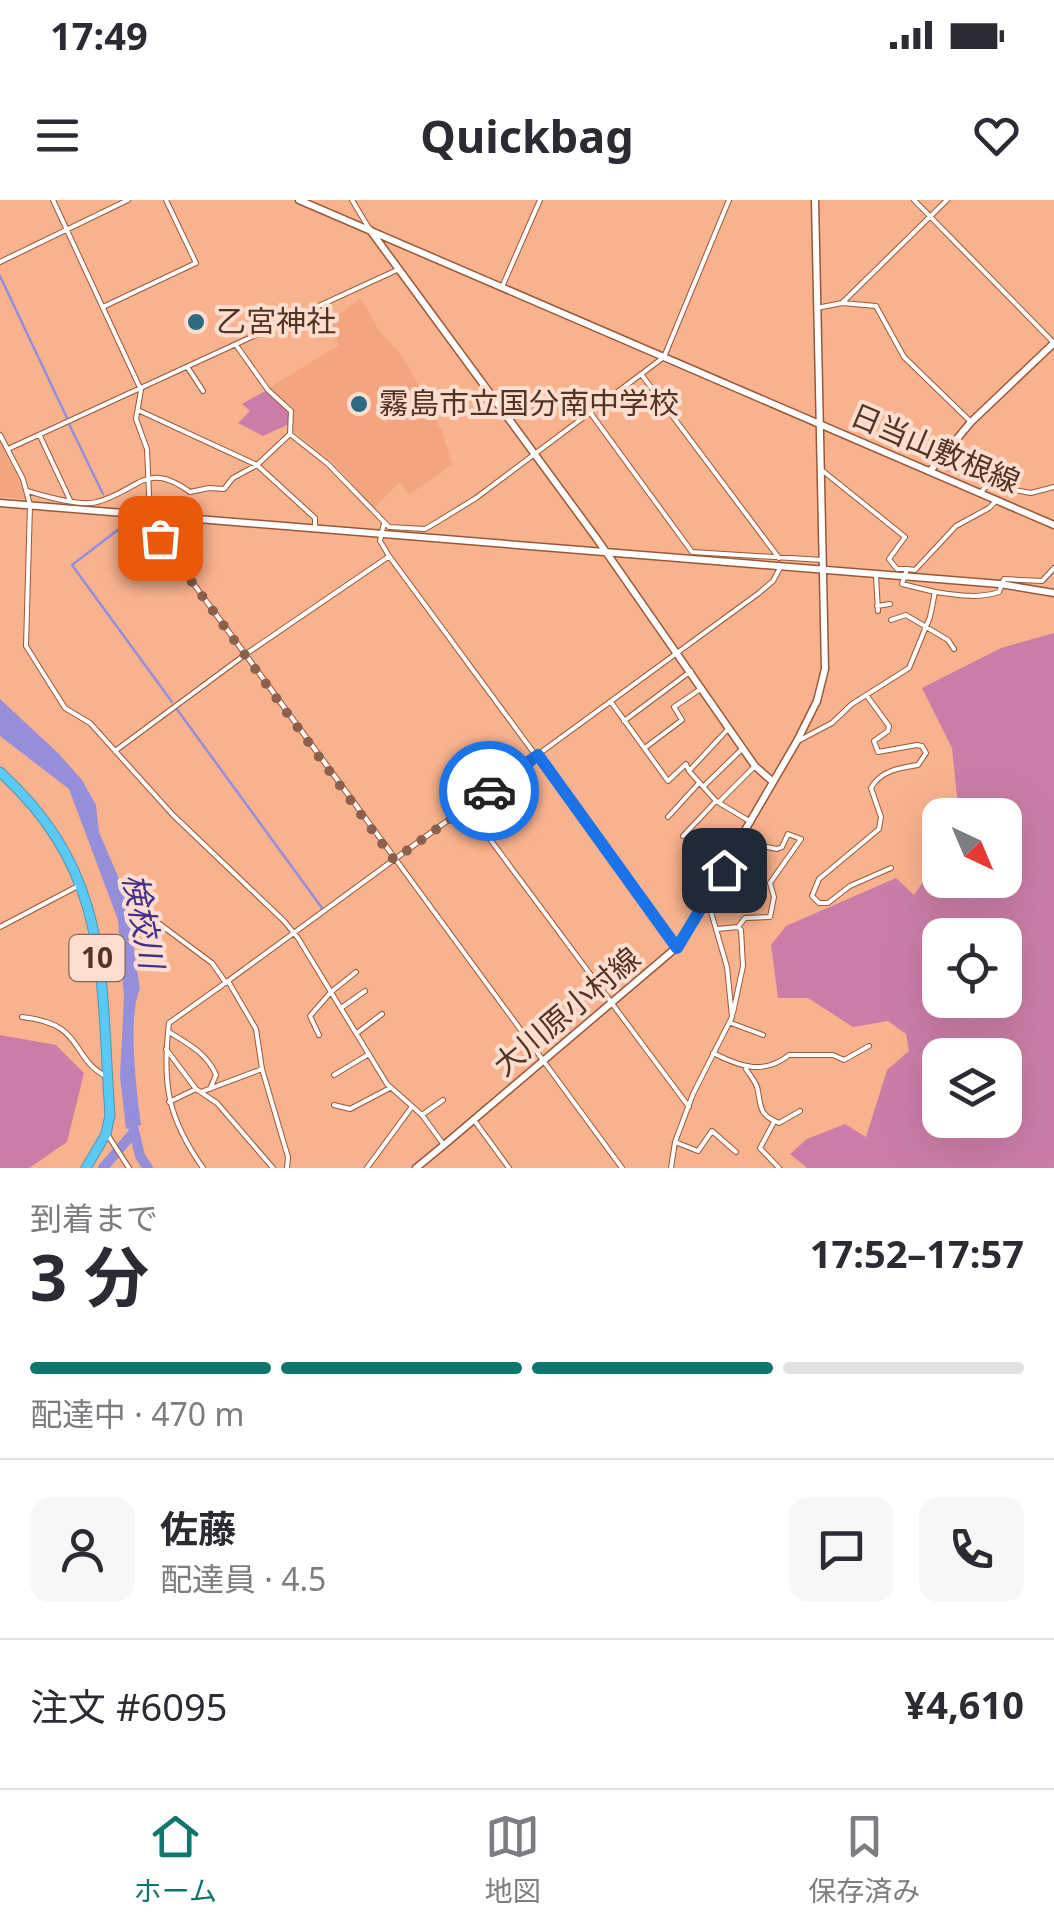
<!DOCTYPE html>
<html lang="ja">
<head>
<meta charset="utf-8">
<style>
  :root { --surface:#fff; --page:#f7f7f7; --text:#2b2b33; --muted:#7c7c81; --line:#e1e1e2; --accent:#0f766e }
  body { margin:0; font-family:"Noto Sans","Noto Sans JP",sans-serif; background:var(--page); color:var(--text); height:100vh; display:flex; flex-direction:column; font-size:38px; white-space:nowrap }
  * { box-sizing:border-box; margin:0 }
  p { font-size:32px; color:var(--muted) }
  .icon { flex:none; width:55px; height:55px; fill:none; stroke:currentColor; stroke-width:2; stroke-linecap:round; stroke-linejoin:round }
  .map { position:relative; height:968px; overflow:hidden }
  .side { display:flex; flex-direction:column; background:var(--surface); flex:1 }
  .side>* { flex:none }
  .needle { width:65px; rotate:136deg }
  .tools { position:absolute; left:922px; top:598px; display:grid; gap:20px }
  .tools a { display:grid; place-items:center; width:100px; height:100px; border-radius:20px; background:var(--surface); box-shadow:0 10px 40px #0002; font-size:50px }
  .pin { position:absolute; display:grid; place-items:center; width:85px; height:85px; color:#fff; margin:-42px; border-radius:20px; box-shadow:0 5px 15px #0006 }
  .courier { position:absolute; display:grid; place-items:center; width:100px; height:100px; margin:-50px; border:8px solid #1a73e8; border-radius:50%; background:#fff; color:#222; box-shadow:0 2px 12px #0007 }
  .head em { font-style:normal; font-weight:700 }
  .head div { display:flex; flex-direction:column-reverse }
  .head { display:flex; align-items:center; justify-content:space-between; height:170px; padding:0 30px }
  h1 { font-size:65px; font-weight:700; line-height:75px }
  .bar { display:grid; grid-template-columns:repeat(4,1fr); gap:15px 10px; align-content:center; height:120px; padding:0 30px }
  .bar i { height:12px; border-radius:8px; background:var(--line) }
  .bar .current { background:var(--accent) }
  .bar p { grid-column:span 4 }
  .line { display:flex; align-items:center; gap:25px; padding:0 30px; border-top:2px solid var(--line) }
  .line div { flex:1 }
  .round { display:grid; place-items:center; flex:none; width:105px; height:105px; border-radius:20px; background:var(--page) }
  .status { display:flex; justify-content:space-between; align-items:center; height:70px; padding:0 50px; background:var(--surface); direction:ltr }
  .status svg { height:28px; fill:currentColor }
  header { display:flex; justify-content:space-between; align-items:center; height:130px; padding:0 30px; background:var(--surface); font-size:45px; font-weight:700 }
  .tab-bar { display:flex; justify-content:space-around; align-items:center; height:140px; border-top:2px solid var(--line); background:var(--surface); font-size:28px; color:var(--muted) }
  .tab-bar a { display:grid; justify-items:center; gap:5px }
  .tab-bar .current { color:var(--accent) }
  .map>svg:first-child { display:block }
</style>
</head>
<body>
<div class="status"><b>17:49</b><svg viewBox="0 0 49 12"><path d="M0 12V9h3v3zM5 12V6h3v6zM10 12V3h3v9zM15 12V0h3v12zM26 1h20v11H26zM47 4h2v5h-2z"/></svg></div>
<header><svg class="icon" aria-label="menu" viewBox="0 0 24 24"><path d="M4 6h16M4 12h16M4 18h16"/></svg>Quickbag<svg class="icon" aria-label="heart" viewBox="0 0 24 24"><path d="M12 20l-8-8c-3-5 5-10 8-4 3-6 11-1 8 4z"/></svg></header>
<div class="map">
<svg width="1054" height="968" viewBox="0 0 1054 968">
  <rect width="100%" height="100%" fill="#f9b28e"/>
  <path fill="#f2a57e" d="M360 98 380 132 401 154 420 188 442 232 452 264 409 295 400 282 374 308 334 263 293 231V207L269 188 339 145 326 125Z
    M0 242 17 276 27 299 0 297Z"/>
  <path fill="#cb7da7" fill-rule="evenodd" d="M265 191 289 213V224L263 236 238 223 250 211 242 204Z
    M1054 433V968H807L790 954 807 939 845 924 866 937 887 870 909 851 906 834 888 821 853 827 808 798H778L771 745 786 726 896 678 914 695 940 658V680H1005V615H959L952 548 922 488 1001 448ZM940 735H1005V800H940ZM1005 855V920H940V855Z
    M0 835 56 845 84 873 67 942 29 968H0Z"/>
  <path fill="#958eda" d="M0 499 58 553 82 580 96 605 99 632 126 695 140 789C127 817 137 894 141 925L126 929 120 877 124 797 118 720 69 589 0 536Z"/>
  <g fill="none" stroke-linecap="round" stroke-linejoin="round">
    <path stroke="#958eda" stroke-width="2.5" d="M0 76 67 218
      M69 224 103 294
      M119 329 72 365 172 502
      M1046 380 1054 371
      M176 508 322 708"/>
    <path stroke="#958eda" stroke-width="10" d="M131 918 140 956 148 968
      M103 968 133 933"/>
    <defs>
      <path id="street" d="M53 0 141 190 136 219 147 249 151 337 160 338 622 968
        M352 0 370 30
        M914 0 1054 143
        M0 62 128 0
        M502 87 540 0
        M842 103 947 0
        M105 106 196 63 166 0
        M817 108 842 103 876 106 904 157 970 221
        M188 168 203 191
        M641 174 779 358
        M140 211 257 265 290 234 291 211 268 190 236 145
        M589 211 692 352 823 360
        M290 234 328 264 389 327 425 329 437 322 476 298 664 157 729 0
        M0 235 23 279 30 305 26 446 65 508 90 523 173 615 284 721 298 738 387 884 422 915 444 945
        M40 236 70 300
        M8 249 397 70
        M823 271 905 337 889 359 897 369H907L902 384 935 392
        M27 291C44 296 81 307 97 302 140 290 146 260 190 292L209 288 224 289 233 278 257 265 315 318V327
        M980 294 985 287 992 286 1031 293 1054 287
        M384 323 380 341 389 356 676 746
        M907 369 915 370 956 326 989 308 996 301
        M876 376 878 411
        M877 406 890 404
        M891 420 906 415 948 440 954 449
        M867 496 889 526 888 531 874 541 878 552 917 545 922 546 926 553 918 565C900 568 881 570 871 588L881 617 879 629 819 679 812 696 819 703H828L850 686 891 668
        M611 502 668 581 686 564 689 571
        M624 521 691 471
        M729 528 689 571 716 601 751 622
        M798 541 832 523 852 504 909 468 930 417 935 392C957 395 978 399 999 392L1004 379 1042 381 1054 368
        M646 547 682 520 674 507 702 488
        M115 551 246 454 388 357
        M704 586 743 548
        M719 602 754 567
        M466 607 689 907
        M668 617 699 583
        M683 636 716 601
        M157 722 212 763 226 783
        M0 727 78 686
        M738 727 745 718 770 717 774 697 770 683 801 639 788 634 782 647 777 649 741 642
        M717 729 738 727 741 730 743 766 733 813
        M341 808 365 791
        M22 817C86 824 68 856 107 877
        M731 823 763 835
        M169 832C188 844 207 853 216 875L210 889
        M357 833 382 814
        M319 835 310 816 331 792 356 772
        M166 849 196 889 217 903 273 968
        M713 853C739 866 763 876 789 855H833L844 860 869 846
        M746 869C750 876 757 882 758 891 761 909 760 915 779 923L800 911
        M334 875 369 854
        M201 892 262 869
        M169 902 196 889
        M334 905 350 909 390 888
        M422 915 443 900
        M474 920 509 968
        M774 922 760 948 779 968
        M109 937 129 968
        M675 942 698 951 712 931 736 952
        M203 968C167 917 162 883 169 823L228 781
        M287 968 288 957 262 869 256 829 228 781 759 393 773 381 780 368
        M367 968 411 908
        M671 968 675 942 693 894 732 817 727 767 707 698"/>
      <path id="secondary" d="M299 0 1054 325
        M370 30 597 339 755 566 772 581
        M930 271 971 222 1054 143
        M0 303 1000 384 1054 393
        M444 945 677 747 797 541 817 501 825 469 815 0
        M416 968 444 945"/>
      <path id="highway" d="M0 572C112 674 100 776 110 915L106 934 86 968"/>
    </defs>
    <use href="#street" stroke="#985838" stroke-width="6"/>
    <use href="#secondary" stroke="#985838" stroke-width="9"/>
    <use href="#highway" stroke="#5695ad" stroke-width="11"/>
    <use href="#street" stroke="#fff" stroke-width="4"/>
    <use href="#secondary" stroke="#fff" stroke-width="6"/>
    <use href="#highway" stroke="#59c9f5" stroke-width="9"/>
  </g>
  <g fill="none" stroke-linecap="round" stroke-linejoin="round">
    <path stroke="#8c604a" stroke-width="10" stroke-dasharray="0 18" d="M160 338 394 660 489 591"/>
    <path stroke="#1a73e8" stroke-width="12" d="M489 591 538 555 677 748 724 670"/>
  </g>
  <g fill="#2e6a82" stroke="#fcded0" stroke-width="4">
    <circle cx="196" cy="122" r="10"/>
    <circle cx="359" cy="204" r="10"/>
  </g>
  <g text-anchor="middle" stroke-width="8" stroke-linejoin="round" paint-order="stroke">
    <rect fill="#fcded0" stroke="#846759" stroke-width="2.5" x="69.5" y="735" width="55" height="46" rx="8"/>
    <g font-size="28" font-weight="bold" fill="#513426">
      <text x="97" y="768">10</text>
    </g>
    <g font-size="30" fill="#513426" stroke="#fcded0" text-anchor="start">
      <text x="216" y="132">乙宮神社</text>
      <text x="379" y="214">霧島市立国分南中学校</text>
    </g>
    <g font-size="30" fill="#513426" stroke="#fcded0">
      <text transform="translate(935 249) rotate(23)" y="10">日当山敷根線</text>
      <text transform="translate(567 812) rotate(-40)" y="10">大川原小村線</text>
    </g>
    <g font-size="32" font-style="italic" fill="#423088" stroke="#fcded0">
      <text transform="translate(143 721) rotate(79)" y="11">検校川</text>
    </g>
  </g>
</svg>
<div class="tools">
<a><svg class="needle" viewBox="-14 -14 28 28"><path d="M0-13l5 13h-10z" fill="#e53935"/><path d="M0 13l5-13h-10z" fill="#7c7c81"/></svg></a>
<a><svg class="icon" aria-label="locate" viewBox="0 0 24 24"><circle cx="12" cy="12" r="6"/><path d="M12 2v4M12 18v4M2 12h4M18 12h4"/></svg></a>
<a><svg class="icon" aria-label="layers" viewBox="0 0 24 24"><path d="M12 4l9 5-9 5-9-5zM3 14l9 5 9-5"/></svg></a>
</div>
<div class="pin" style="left:160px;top:338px;background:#ea580c"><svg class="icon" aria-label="bag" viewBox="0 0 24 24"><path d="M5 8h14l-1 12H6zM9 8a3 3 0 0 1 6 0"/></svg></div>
<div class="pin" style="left:724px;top:670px;background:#1f2937"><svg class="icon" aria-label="home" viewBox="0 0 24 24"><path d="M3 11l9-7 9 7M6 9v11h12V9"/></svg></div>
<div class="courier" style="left:489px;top:591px"><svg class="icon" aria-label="car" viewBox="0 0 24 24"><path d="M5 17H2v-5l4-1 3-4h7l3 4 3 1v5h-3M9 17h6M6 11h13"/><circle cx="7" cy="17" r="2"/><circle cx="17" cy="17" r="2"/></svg></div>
</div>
<section class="side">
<div class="head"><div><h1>3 分</h1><p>到着まで</p></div><em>17:52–17:57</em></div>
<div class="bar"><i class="current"></i><i class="current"></i><i class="current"></i><i></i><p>配達中 · 470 m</p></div>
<div class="line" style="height:180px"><a class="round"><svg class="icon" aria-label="person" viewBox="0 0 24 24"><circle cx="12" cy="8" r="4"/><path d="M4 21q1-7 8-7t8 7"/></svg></a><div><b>佐藤</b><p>配達員 · 4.5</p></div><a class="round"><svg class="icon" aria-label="chat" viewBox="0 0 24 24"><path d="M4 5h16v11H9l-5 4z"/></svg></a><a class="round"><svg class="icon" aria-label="phone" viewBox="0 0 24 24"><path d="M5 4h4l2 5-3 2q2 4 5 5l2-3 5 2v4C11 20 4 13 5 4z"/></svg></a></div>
<div class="line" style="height:130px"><div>注文 #6095</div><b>¥4,610</b></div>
</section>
<nav class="tab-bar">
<a class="current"><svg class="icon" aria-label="home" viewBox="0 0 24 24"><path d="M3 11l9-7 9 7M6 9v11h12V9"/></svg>ホーム</a>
<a><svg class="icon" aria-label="map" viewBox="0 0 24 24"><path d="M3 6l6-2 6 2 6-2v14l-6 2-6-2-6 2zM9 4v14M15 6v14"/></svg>地図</a>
<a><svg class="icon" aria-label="saved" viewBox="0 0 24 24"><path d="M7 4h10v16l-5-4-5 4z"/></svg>保存済み</a>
</nav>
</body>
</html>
